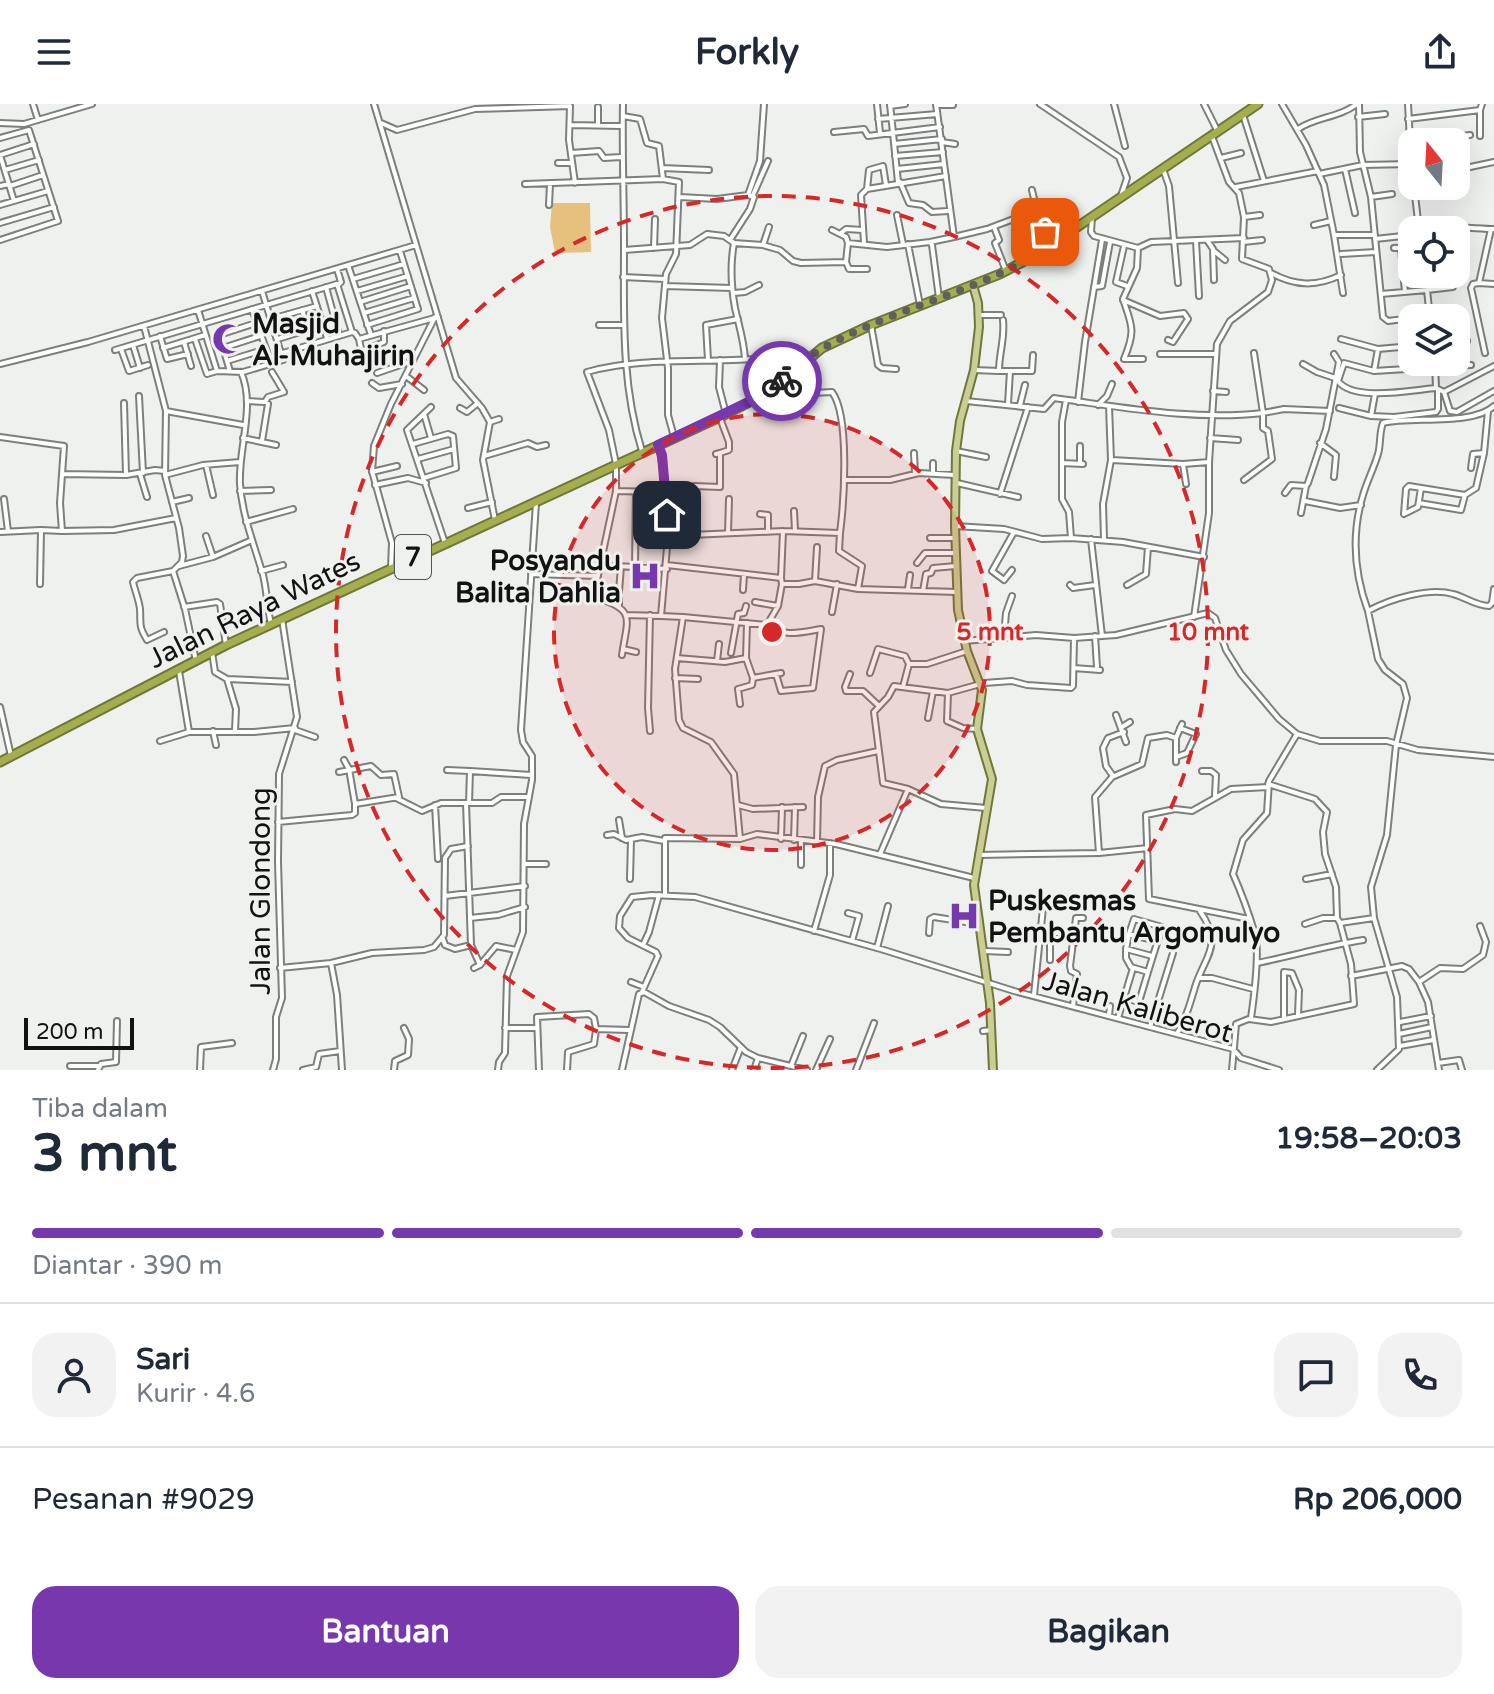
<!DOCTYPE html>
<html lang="id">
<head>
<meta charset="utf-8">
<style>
  :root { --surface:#fff; --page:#f2f2f3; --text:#1f2937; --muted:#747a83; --line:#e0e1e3; --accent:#7838ad }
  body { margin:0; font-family:"Varela Round",sans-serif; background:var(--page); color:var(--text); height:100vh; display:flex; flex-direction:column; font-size:30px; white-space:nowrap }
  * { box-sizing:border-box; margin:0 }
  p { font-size:26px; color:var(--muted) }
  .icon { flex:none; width:44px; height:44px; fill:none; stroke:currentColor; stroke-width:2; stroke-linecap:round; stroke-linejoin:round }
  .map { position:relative; height:966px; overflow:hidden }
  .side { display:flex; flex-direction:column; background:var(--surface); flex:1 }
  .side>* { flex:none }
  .needle { width:52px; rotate:342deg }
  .buttons { position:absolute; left:1398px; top:24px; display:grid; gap:16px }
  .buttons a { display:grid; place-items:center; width:72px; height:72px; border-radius:16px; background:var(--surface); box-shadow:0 8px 32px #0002; font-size:40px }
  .scale { position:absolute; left:24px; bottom:20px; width:110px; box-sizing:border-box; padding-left:8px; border:4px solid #111211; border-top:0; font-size:22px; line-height:28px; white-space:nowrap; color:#111211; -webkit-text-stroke:6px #eef1ee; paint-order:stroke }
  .pin { position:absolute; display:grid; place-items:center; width:68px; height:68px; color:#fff; margin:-34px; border-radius:16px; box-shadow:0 4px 12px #0006 }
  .courier { position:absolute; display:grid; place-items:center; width:80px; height:80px; margin:-40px; border:6px solid #7838ad; border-radius:50%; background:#fff; color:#222; box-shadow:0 2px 10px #0007 }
  .overview em { font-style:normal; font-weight:700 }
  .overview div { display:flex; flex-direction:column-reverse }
  .overview { display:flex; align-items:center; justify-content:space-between; height:136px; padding:0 32px }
  h1 { font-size:52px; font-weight:700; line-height:60px }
  .bar { display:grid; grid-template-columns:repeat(4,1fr); gap:12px 8px; align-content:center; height:96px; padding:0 32px }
  .bar i { height:10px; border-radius:6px; background:var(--line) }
  .bar .active { background:var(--accent) }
  .bar p { grid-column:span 4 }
  .line { display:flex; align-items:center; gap:20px; padding:0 32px; border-top:2px solid var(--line) }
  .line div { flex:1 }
  .round { display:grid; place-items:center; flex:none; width:84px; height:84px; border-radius:24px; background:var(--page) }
  .cta { display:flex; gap:16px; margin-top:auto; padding:16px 32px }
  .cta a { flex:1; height:92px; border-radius:24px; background:var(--accent); color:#fff; font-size:32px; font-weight:700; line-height:92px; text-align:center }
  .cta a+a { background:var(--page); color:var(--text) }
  header { display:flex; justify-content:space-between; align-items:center; height:104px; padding:0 32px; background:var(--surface); font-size:36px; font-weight:700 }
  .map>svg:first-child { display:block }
</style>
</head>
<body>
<header><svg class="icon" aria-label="menu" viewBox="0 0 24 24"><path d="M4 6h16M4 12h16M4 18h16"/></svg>Forkly<svg class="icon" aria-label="share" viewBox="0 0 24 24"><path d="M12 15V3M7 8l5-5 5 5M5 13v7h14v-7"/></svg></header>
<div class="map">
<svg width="1494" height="966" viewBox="0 0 1494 966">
  <rect width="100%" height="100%" fill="#eef1ee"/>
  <path fill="#e6c17e" d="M552 99H590L591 148 555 149 550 123Z"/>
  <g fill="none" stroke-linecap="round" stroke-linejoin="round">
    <defs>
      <path id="minor" d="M33 0 38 16
        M374 0 456 274 482 304 490 318 483 356 495 416
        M623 0C622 47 624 94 624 141 624 211 621 280 642 347
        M877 0 880 29
        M890 0 898 78
        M936 0 954 133 987 125 1035 107 1039 111 1049 140
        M1040 0 1119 53 1127 74 1121 92
        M1114 0 1125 42
        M1204 0 1217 26
        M1282 0 1306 41 1324 81 1334 131
        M1359 0 1360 48 1371 93 1383 213 1388 217 1412 214
        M1408 0 1412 75
        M936 1H953
        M570 2 569 36 575 79
        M890 2 905 0
        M598 3V21
        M1480 6V32
        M623 12 640 15 647 39 659 42 663 75
        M1358 13 1385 10
        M1244 14 1264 77
        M878 15 937 10
        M1408 15 1480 6 1482 0
        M0 19 24 20 92 0
        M381 19 397 26 475 5 570 2
        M570 21 622 22
        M1298 25C1318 12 1336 15 1357 0
        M834 28 864 25 868 32 940 23
        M0 34 29 26 58 117 0 136
        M1409 36 1433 31
        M942 38 955 40
        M1454 38 1455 33 1470 31
        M894 40 942 35
        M1456 47 1459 66
        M571 49 599 47 604 54 621 53
        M0 51 14 97
        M0 51 34 40
        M895 52 943 48
        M1221 54 1241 49
        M558 59H571
        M662 64 709 66
        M897 65 944 60
        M1163 65 1169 82 1178 179
        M1345 65 1355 109
        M5 66 39 56
        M1456 66 1494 58
        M1319 70 1363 61 1411 60
        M900 78 909 99 923 101 932 108 948 107
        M525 80 663 75 679 78 676 150 666 170 662 214 668 264V311L674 333
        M0 82 9 80
        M10 82 43 71
        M1414 82 1419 126
        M1236 83 1318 67
        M867 85 946 72
        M1032 86 1037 108
        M753 91 768 57
        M680 93 717 95 748 91 760 57 764 0
        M1371 93 1392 90
        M0 101 48 87
        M549 101 550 80
        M897 111 903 140
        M1092 113 1091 128 1094 132 1138 144 1151 138 1244 134
        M1244 113 1260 111
        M0 119 54 103
        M1314 121 1331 117
        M994 123 999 136 995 139 1006 167
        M1491 125 1479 179 1494 180
        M1427 126C1440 120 1477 125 1494 125
        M841 129 846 125 863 126
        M1375 135 1412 131
        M730 136 750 105 754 93 748 91
        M1207 136 1213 145 1214 176
        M1196 137 1199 192
        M930 138 954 133
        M1243 138 1262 136
        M734 139C730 161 731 182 735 204 739 222 744 237 745 255
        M848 139 887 143 930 138 932 141 939 194
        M864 139 861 91 867 85 869 66 883 62 886 81
        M908 140 920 201
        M763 141 769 123
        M1456 141 1463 147
        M1124 142 1116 178 1127 182
        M654 144 655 115
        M1138 144 1137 164 1123 195C1132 222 1136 226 1124 255H1143
        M1394 144 1412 143
        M1401 144 1405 188
        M624 146 690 141 707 130 724 132 734 139 763 141 780 146 793 157 801 159 846 158 848 139 846 133 832 126
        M1214 147 1225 156
        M1341 150 1376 148
        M846 158 849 165H867
        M348 161 371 231
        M337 165 341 178 338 181
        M1403 166 1412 165
        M1271 169C1295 182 1316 183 1341 171
        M623 173 665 175
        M353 175 404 160
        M1479 179 1473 180 1471 184 1485 249
        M665 182 732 184
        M326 183 339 231
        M1094 183 1102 182 1110 138
        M1427 186 1453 183 1456 170
        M312 187 327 234
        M357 187 408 172
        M734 189 745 188 759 181
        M1343 189 1334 131H1375
        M1381 190 1427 186 1430 214
        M1123 196 1160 212 1184 209 1188 215 1173 238 1168 236
        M360 198 411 182
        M252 205 271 259
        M198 206 217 267
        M302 206 309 226
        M364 209 414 194
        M288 210 294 230
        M979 211H1001
        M1417 214 1460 210
        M271 215 317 202
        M367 221 418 205 400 147
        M599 221H624
        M871 221 878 261 882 264 896 265
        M144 222 166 307 165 371 179 424 183 452 182 458 173 467 137 474 133 478C135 487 139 496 140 505 141 520 138 521 147 536L164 528
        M160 232 167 255 188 250
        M195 235 207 270 217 267 243 268 283 256 262 187
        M278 235 322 221
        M359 235 361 245 365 246 384 238V227
        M1341 235 1378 245 1412 242
        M184 238 191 262
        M1456 238 1467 237
        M133 241 140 264
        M163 244 205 231
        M223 244 260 232
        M121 245 129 267 148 261
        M115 246 337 180 352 228 355 229 359 235 438 213
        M283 249 352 228
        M1160 250H1215
        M708 256 706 221 738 215
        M720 256 719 283 726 310
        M227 257 266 245
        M1435 258 1436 284 1444 288 1450 307 1457 308 1494 287
        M0 260 88 238 416 141
        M1303 260 1317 268 1335 274
        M974 266 999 267C999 249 1005 235 1003 216
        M230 267 219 231 256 219
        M999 267H1032L1033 251
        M1374 267 1378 245
        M241 268C256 302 238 344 240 380 242 411 254 440 263 471 267 487 267 504 271 520
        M377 269 412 257
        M406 272 424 286
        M372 279 379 284 402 280
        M1436 284C1412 286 1353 298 1338 277L1344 259 1374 267 1471 261
        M1213 287 1226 288
        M1444 288 1494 262
        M1375 290 1371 312 1394 313 1436 308 1438 305V285
        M139 292 143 369
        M1066 296 1062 318V395L1069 408 1071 434
        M247 297 265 298 268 293 284 288 272 268
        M966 297 1044 305 1054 294C1122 303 1194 317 1263 309L1254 249
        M1078 298 1085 238 1102 136
        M124 299 126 371
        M1008 300 1010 267
        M1020 301 1025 281
        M1098 301 1107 292 1112 280
        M1494 302C1473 322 1411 312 1383 319 1379 329 1381 340 1378 350 1374 364 1367 377 1363 391 1351 431 1354 469 1368 507 1390 495 1429 483 1453 490 1465 493 1476 502 1489 502L1492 499 1494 485
        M431 303 407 326 445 439
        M460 304 467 308 478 299
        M1339 304 1371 312
        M166 307 243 321
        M424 310 431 334
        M490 318 499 315
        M0 333 64 342 60 399 62 427 41 426 40 480
        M243 334 276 341
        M1210 334 1238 336
        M262 337 268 300
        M1320 339 1336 351 1334 373
        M413 340 448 330 453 332 456 364 424 374
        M659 343 665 375 668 432 661 512 683 513 675 565 679 616 683 624 711 638 734 670 740 735 757 730 836 740 974 774
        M956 347 986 353
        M720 349 729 346V338L720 314
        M914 349 915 370
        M716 350 720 349V383
        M484 352 528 339 537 343 546 341
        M418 355 454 345
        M1112 356 1183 360 1209 358
        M1062 359 1083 360
        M1080 360V342
        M1183 360 1186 380
        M206 361 213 391
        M1471 364 1473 350 1484 349
        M372 368 397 362
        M933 369V359
        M62 370 126 371 155 366 165 367
        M140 370 147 393
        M165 371 203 361 240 358
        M845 376H890L919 369 954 371
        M1244 376 1272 355 1268 327 1263 324V309L1284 305 1330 307
        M957 379 1018 393
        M375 381 408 374 426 379
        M1421 384 1418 403 1404 410 1406 385 1409 382 1465 391 1476 384 1484 349 1488 307
        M240 387 271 386
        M616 387 697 389
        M694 389V382L720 383
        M1285 389 1291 381 1306 382 1308 379 1326 325 1339 258 1334 250
        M1000 390 1028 303
        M4 395 8 427
        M1305 397 1340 404 1361 401
        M172 398 189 394
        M1419 399 1461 406 1465 391
        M468 404 492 398
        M794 407 795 427
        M1301 409 1306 382
        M760 410 768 411V427
        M246 418 293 405
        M955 422 1004 425 1042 435 1071 434 1123 438 1204 453
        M62 427 114 426 176 414
        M0 428 41 426
        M728 429 729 395
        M840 429 839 447 862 462 858 485
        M206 432 213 453
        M930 434H955
        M1091 435 1102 532
        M1104 435 1103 400 1111 356 1109 302
        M917 459 925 449H956
        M601 461 667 465
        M667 461 781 474 782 480H799L815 477 858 485 957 488
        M179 462 213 453 252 436
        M635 463 636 389
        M391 464 392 439 372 367 374 342 391 300 435 213
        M1012 466 1004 476 992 467 1014 428
        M173 467 185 505 196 557
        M261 467 283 461
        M531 470 598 472
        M781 474 783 427
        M815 477 817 443
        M1070 481 1073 484 1095 481
        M1127 481 1146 470 1148 443
        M908 485 910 471
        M743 486 744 470
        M595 487 614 489 619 495V501
        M923 487 926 470 931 469 933 464 956 462
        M619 488 621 462
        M755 498 778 502
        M184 503 217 498 220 500 226 541
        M1368 507 1378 555 1385 566 1403 580 1407 594 1396 641 1387 731 1371 783 1374 814 1397 893 1399 945 1377 966
        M832 508 837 480
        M626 511 661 512
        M650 511 648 604 650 627
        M683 513 767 521 778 502 782 480
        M1194 513 1209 409V358L1217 240 1230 217 1268 188 1272 176 1269 165 1242 155 1244 113 1239 89 1229 78 1213 35
        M768 521C783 534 803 528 821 525L813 584 781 587 776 570
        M1004 532 1006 509 1012 492
        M1095 532 1097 563
        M964 537 1036 531 1074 534 1116 531 1208 509 1215 514 1226 546 1241 570 1279 615 1297 630 1320 637H1387L1418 646 1494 653
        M623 545 636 548
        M212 548 215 568 227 575 236 605 235 627
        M731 549 738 510 744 509 746 502
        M622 551C627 515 637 506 597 494L594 490 616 387V360L609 326 587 268C640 253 700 259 755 255L758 257 767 284 772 291 832 288C850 312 844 398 840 429L783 427 668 432
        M677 554 725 558 746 554 747 519
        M746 554 753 574
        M717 557 719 540
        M909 560H927L967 547
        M1074 564 1100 566
        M179 567 189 628
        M870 569 878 545 905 552 909 560
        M850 570 845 583 846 587H863L879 602
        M675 574 698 575
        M227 575 292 578
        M903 583 909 560
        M948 589 947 617 963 624 977 625
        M740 600 738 585 752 581 753 574 781 569
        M0 603 11 652
        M1116 611 1126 638
        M928 614 933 587
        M1122 623 1130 618
        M295 626 315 633
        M213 627 216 641
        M160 637 189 628H254L295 624
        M1176 653V634
        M344 656 349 665 355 700
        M1176 658V653L1187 649 1196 630 1180 624
        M447 666 470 667
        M1202 667H1211L1216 671 1215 692
        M1112 673 1142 660 1148 634 1167 631 1176 634 1182 620
        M1268 680 1315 695 1327 708 1323 728 1325 750 1336 783 1337 814 1340 819
        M908 685 883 679 874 608 888 593 894 582 948 589 984 579 1012 577 1027 581 1071 584 1073 582 1074 534
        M398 695 422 707 441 699H492L501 693H528
        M466 699 471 841 480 861
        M469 699 470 667 531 671
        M435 701 438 755
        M738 701 753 705 803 703
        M619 716 622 734
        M278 718 352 711 355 709V700L399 693 394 670 381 671 371 662 339 668
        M607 731 614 730 626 736 642 733 664 737
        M781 735 782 703
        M794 736 795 703
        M817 738 818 693 825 662 837 656 878 647
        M1099 749 1095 693 1113 672 1106 662 1103 644 1108 634 1124 628
        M880 750 908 685 941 700 986 704
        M978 751 1099 749 1148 744
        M524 760H546
        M801 761V737
        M630 775 631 735
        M1306 775 1332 770
        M665 791V734L740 735
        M445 792 525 782
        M848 809 859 812 852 837
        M470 814 498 811 525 803
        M1249 815 1149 795 1146 711 1175 705 1192 707 1231 685 1268 683
        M1305 820 1323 814H1337
        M814 827 830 771V739
        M1040 828 1060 829
        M929 829 930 815 934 813 978 820
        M443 835 445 841 455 845 471 841
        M643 841 649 828 659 791
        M877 844 888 802
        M1126 845 1129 830
        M984 847 1008 848
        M1050 856V829
        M331 859 337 891 342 966
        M1257 859C1292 852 1325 842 1363 836
        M280 864 331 859 372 849 424 846 434 843 444 831 445 754 451 745 468 742
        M474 864 480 861 496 842 516 846
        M1148 868 1162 823 1134 815 1129 830 1157 837
        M1351 872 1402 862 1409 865 1419 878
        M1201 874H1212L1253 885
        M631 878 644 883
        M642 888 658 852 656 848 628 834 619 824 620 812 632 793 652 791 695 793 884 846 1014 887 1233 945 1241 954 1279 966
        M1034 891 1043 804
        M1124 894 1139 898 1148 868 1131 863 1126 854V845L1152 852
        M1073 902 1077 870 1071 867 1070 862 1076 814H1083
        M1109 911 1110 902
        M1118 914 1133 864
        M1249 915 1271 918 1354 900 1351 860 1340 819 1374 814
        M1284 915V868L1292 869 1299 886 1298 911
        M1400 918 1431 912
        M1150 923 1173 849
        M505 924H537
        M983 927 992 926
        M1177 930C1186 914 1190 900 1195 883 1205 851 1224 842 1200 807
        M1399 930 1432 923
        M1400 942 1433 936
        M1438 959 1459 956 1462 966
        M70 962H99
        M791 962 803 932
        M98 966 101 960 116 958 117 917
        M200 966 201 943 232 939
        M273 966 276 955V913L282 894 278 758 279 670 297 613 282 515
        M303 966 316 963 319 950 340 947
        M394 966 395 957 408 951 409 935 404 924
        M498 966 499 958 505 949 507 872 523 828 524 720 532 676V652L523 638 521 626 536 399
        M539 966 537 913 589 910 594 914 596 925 629 926
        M567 966 568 948 594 940 596 926
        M622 966 639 890 644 888 669 902 709 916 720 923 746 948 758 954 807 966
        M732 966 741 943
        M754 966 758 954
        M816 966 830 935
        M856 966 874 919
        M1232 966 1236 920 1251 914C1254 893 1260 850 1255 830 1249 810 1242 790 1233 770L1243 736 1267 709 1269 677 1297 630
        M1439 966 1428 898 1419 878 1440 864 1463 865 1483 851 1486 838 1480 822"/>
      <path id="major" d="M973 181 978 199 979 223 974 266 960 317 956 347 955 422 958 506 967 547 982 586 977 625 992 675 974 781 990 899 993 966"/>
      <path id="highway" d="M0 658 226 541 720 313 769 288 822 244 871 221 1000 170 1036 151 1258 0"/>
    </defs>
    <use href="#minor" stroke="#7c807c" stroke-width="8"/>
    <use href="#major" stroke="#717739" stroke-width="10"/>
    <use href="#highway" stroke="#717739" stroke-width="11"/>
    <use href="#minor" stroke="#fff" stroke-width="4"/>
    <use href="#major" stroke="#c9ce95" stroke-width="6"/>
    <use href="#highway" stroke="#a5ae4f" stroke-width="7"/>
  </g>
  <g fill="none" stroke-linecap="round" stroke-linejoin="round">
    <path stroke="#5e605e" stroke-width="8" stroke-dasharray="0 14.4" d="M782 277C794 267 806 254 820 246 893 203 979 189 1050 142L1045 128"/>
    <path stroke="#7838ad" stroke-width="10" d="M667 411 662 351 658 341 757 294 782 277"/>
  </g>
  <circle cx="772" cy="528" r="218" fill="#d62828" fill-opacity=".12"/>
  <g fill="none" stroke="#d62828" stroke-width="4" stroke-dasharray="14 10">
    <circle cx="772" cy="528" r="218"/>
    <circle cx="772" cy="528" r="436"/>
  </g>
  <defs>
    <symbol id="mosque-bare" viewBox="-9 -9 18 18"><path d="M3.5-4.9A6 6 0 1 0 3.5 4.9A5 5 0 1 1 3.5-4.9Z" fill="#7838ad" stroke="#eef1ee" stroke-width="2.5" paint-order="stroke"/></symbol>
    <symbol id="hospital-bare" viewBox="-9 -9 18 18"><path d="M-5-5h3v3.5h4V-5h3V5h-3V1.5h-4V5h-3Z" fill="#7838ad" stroke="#eef1ee" stroke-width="2.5" paint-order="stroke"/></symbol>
  </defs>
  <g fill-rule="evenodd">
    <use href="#mosque-bare" x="206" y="213" width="44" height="44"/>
    <use href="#hospital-bare" x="623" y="450" width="44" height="44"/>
    <use href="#hospital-bare" x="942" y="790" width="44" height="44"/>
  </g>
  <g text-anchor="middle" stroke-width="6" stroke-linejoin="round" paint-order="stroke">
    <rect fill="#eef1ee" stroke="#535553" stroke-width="2" x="395" y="431" width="36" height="44" rx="6"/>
    <g font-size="26" font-weight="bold" fill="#111211">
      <text x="413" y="462">7</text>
    </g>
    <g font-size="28" font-weight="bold" fill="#111211" stroke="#eef1ee" text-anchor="start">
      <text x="252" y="229">Masjid<tspan x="252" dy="32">Al-Muhajirin</tspan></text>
      <text x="621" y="466" text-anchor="end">Posyandu<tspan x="621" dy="32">Balita Dahlia</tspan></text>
      <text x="988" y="806">Puskesmas<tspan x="988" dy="32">Pembantu Argomulyo</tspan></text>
    </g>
    <g font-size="28" fill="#111211" stroke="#eef1ee">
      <text transform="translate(254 505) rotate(-26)" y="10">Jalan Raya Wates</text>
      <text transform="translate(260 787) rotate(-90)" y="10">Jalan Glondong</text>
      <text transform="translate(1138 902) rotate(16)" y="10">Jalan Kaliberot</text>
    </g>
  </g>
  <circle cx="772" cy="528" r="12" fill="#d62828" stroke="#eef1ee" stroke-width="4"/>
  <g font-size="24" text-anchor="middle" font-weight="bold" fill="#d62828" stroke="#eef1ee" stroke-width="6" stroke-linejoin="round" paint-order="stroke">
    <text x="990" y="536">5 mnt</text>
    <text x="1208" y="536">10 mnt</text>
  </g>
</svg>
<div class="buttons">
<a><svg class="needle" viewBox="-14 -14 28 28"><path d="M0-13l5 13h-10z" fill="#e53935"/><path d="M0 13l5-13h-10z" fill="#747a83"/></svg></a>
<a><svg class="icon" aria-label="locate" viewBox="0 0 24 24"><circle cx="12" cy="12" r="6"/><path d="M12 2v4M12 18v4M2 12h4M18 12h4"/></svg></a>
<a><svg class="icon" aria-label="layers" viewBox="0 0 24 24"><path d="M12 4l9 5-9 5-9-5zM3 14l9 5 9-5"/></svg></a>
</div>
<div class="scale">200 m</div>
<div class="pin" style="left:1045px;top:128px;background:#ea580c"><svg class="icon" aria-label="bag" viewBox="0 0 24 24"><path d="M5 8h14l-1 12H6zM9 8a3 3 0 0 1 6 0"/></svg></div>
<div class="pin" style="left:667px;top:411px;background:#1f2937"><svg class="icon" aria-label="home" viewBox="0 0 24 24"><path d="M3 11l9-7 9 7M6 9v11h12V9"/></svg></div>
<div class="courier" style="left:782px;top:277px"><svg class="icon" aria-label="bike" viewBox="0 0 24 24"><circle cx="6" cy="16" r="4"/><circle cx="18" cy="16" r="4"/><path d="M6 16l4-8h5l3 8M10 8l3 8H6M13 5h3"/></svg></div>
</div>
<section class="side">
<div class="overview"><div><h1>3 mnt</h1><p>Tiba dalam</p></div><em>19:58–20:03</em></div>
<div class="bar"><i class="active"></i><i class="active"></i><i class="active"></i><i></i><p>Diantar · 390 m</p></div>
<div class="line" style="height:144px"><a class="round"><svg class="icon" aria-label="person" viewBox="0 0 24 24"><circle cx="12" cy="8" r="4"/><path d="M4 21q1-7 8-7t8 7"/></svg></a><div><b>Sari</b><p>Kurir · 4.6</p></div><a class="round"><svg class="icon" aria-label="chat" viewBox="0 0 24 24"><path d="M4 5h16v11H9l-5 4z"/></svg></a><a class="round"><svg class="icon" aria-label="phone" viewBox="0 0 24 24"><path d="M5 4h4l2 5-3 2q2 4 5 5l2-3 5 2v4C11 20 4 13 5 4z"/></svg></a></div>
<div class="line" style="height:104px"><div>Pesanan #9029</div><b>Rp 206,000</b></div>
<div class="cta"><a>Bantuan</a><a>Bagikan</a></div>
</section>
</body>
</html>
